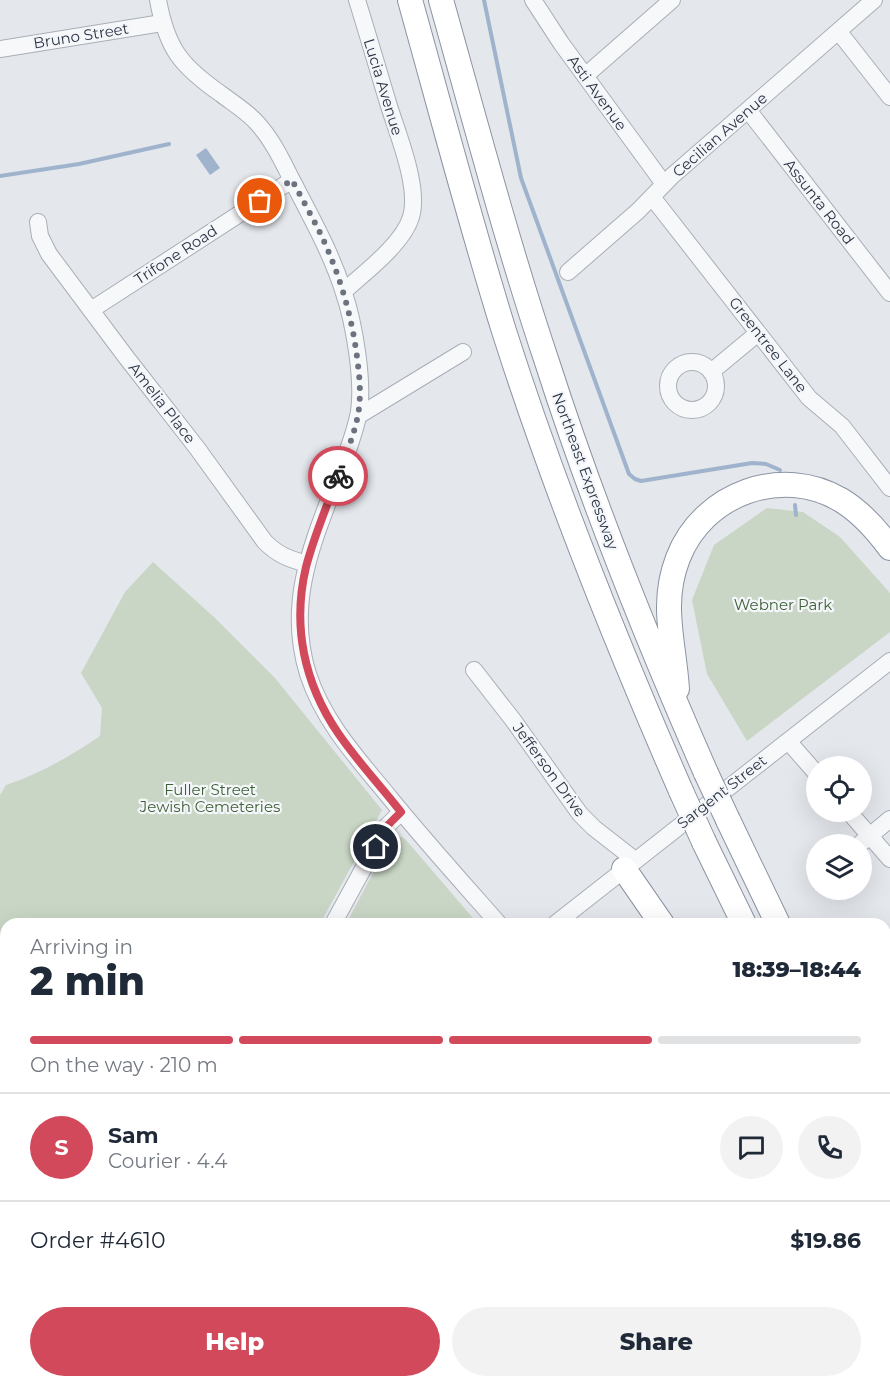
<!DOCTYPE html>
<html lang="en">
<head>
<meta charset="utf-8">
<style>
  :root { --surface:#fff; --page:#f2f2f3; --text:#1f2937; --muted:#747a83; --line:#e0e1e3; --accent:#d1495b }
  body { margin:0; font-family:Montserrat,sans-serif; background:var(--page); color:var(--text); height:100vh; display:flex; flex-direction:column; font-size:22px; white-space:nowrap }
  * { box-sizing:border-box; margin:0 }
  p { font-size:20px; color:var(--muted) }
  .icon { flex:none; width:33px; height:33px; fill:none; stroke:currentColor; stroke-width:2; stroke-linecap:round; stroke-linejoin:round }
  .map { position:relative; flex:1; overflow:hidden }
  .drawer { position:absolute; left:0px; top:918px; width:891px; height:470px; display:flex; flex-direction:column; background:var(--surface); border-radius:18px 18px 0 0; box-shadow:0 6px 24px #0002 }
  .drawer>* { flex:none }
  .buttons { position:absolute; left:806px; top:756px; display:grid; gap:12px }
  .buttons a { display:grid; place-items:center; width:66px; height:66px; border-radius:50%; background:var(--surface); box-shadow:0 6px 24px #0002; font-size:30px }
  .pin { position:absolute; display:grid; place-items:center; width:51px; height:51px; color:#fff; margin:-26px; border:3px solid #fff; border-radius:50%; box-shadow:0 2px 6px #0007 }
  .courier { position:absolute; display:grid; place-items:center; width:60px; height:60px; margin:-30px; border:4px solid #d1495b; border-radius:50%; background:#fff; color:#222; box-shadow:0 2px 8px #0007 }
  .headline em { font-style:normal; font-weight:800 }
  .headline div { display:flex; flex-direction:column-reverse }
  .headline { display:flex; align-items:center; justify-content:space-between; height:102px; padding:0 30px }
  h1 { font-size:39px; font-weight:800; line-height:45px }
  .bar { display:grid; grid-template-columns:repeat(4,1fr); gap:9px 6px; align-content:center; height:72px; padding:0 30px }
  .bar i { height:8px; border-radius:4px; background:var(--line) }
  .bar .active { background:var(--accent) }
  .bar p { grid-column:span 4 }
  .line { display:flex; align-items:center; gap:15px; padding:0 30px; border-top:2px solid var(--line) }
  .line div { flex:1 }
  .round { display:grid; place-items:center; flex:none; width:63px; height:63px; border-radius:32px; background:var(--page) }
  .cta { display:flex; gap:12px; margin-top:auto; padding:12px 30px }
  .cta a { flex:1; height:69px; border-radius:36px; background:var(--accent); color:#fff; font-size:24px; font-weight:800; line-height:69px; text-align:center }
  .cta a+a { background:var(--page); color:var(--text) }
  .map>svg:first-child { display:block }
</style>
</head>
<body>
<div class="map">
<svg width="890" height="1387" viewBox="0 0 890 1387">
  <rect width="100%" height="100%" fill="#e4e7ec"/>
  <path fill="#c9d6c5" d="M767 508 803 512 840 537 890 593V632L747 741 707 674 692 600 714 545Z
    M153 562 215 618 275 678 382 810 320 924H6V1382H80L78 1387H0V795L6 785C39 774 71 756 100 736L102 708 81 673 125 592Z
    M396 836 402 837 406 840 478 924H346L391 839Z
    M108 1382H826L830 1387H105Z"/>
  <path fill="#9fb4cc" d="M206 148 220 168 210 175 196 155Z"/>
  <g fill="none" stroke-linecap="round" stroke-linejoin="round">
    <path stroke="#9fb4cc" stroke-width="4" d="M484 0 521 178 629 474 635 479 641 481 752 463 766 464 780 470
      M0 176 79 164 169 144
      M795 505 796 515"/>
    <defs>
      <path id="minor" d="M158 0C167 49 181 66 221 94 234 104 248 112 258 124 274 142 283 163 294 184 312 219 331 253 343 290 354 322 365 384 358 417 354 433 349 448 343 463 317 534 284 597 308 674 324 723 359 760 390 798 425 841 462 882 499 924
        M533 0 561 43 664 184
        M839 32 890 97
        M0 49 162 23
        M585 76 672 0
        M748 110 890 293
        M652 197 809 398 842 426 890 488
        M38 222 40 236 49 254 126 357 197 448 265 542C278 555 289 559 307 564
        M568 272 638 211 672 176 874 0
        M344 291C364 273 403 244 411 217 420 188 398 135 389 106 378 70 368 35 357 0
        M91 310 292 180
        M668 386a24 24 0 1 1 48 0a24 24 0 1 1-48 0Z
        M711 372 758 333
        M358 416 463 352
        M474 670 513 720 580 814 594 828 635 860
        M788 741 816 773
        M849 812 890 859
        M860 844 890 819
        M333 924 386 827 401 812
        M555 924 890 661
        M844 1382 848 1387
        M91 1387 94 1382
        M888 1387 890 1385"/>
      <path id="highway" d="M410 0C441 111 470 222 504 331 554 488 615 640 681 791
        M441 0C475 121 507 243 547 362 592 502 647 639 706 773
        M677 689C674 642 660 604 678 558 703 493 782 465 841 500 861 512 876 529 890 548
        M728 820 778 924
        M704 842 744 924
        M624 869 662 924
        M885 1126 890 1135
        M885 1187 890 1195
        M885 1239 890 1246"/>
    </defs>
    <use href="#minor" stroke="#a9aeb7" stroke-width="18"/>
    <use href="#highway" stroke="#8b94a3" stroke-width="26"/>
    <use href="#minor" stroke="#f7f8fa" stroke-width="16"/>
    <use href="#highway" stroke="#fff" stroke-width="24"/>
    <defs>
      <path id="highway-bridge" d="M706 773 728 820
        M681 791 704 842"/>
    </defs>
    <use href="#highway-bridge" stroke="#8b94a3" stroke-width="26" stroke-linecap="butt"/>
    <use href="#highway-bridge" stroke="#fff" stroke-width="24"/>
  </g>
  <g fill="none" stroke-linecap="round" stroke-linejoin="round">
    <path stroke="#6c737f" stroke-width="6" stroke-dasharray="0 10.8" d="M260 201 292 180C302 199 313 218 322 237 341 278 353 320 358 365 360 382 361 398 358 415 354 436 345 456 338 476"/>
    <path stroke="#d1495b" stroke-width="8" d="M338 476C327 506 314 536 306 567 292 626 304 683 338 733 357 761 380 785 401 812L386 827 376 847"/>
  </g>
  <g text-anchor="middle" stroke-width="4.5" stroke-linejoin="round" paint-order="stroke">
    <g font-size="15" fill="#2b3445" stroke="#f4f6f9">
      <text transform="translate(81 36) rotate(-9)" y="5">Bruno Street</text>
      <text transform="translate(383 87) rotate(73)" y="5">Lucia Avenue</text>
      <text transform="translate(597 93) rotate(54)" y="5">Asti Avenue</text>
      <text transform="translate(720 135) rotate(-41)" y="5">Cecilian Avenue</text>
      <text transform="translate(819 202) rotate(52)" y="5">Assunta Road</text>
      <text transform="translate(176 255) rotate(-33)" y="5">Trifone Road</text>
      <text transform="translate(768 345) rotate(52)" y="5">Greentree Lane</text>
      <text transform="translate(162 403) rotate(52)" y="5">Amelia Place</text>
      <text transform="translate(585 471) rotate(70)" y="5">Northeast Expressway</text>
      <text transform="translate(549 770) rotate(54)" y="5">Jefferson Drive</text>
      <text transform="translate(722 792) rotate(-38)" y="5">Sargent Street</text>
    </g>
    <g font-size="15" fill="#3f6138" stroke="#f4f6f9">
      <text x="783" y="610">Webner Park</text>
      <text x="210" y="795">Fuller Street<tspan x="210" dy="17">Jewish Cemeteries</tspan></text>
    </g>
  </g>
</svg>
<div class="buttons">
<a><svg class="icon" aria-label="locate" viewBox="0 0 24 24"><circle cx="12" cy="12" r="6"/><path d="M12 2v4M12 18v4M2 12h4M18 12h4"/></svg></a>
<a><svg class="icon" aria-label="layers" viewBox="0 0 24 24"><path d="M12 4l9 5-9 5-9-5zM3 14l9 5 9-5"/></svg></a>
</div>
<div class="pin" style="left:260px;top:201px;background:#ea580c"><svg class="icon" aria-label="bag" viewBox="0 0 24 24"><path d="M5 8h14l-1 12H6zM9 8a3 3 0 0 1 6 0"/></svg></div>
<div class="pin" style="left:376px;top:847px;background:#1f2937"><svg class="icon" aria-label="home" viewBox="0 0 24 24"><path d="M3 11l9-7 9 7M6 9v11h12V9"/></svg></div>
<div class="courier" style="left:338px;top:476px"><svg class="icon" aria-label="bike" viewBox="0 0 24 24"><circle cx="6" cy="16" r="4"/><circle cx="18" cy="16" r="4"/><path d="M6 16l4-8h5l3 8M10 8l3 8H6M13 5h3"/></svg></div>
<section class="drawer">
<div class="headline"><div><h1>2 min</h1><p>Arriving in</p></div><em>18:39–18:44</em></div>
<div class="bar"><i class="active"></i><i class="active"></i><i class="active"></i><i></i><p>On the way · 210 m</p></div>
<div class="line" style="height:108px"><b class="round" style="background:var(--accent);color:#fff">S</b><div><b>Sam</b><p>Courier · 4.4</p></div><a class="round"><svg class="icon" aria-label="chat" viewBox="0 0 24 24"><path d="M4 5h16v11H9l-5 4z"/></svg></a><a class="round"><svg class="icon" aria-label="phone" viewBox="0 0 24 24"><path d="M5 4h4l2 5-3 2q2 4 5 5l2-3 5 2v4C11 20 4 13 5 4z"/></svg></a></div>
<div class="line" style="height:78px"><div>Order #4610</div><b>$19.86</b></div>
<div class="cta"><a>Help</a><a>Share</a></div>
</section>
</div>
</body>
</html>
